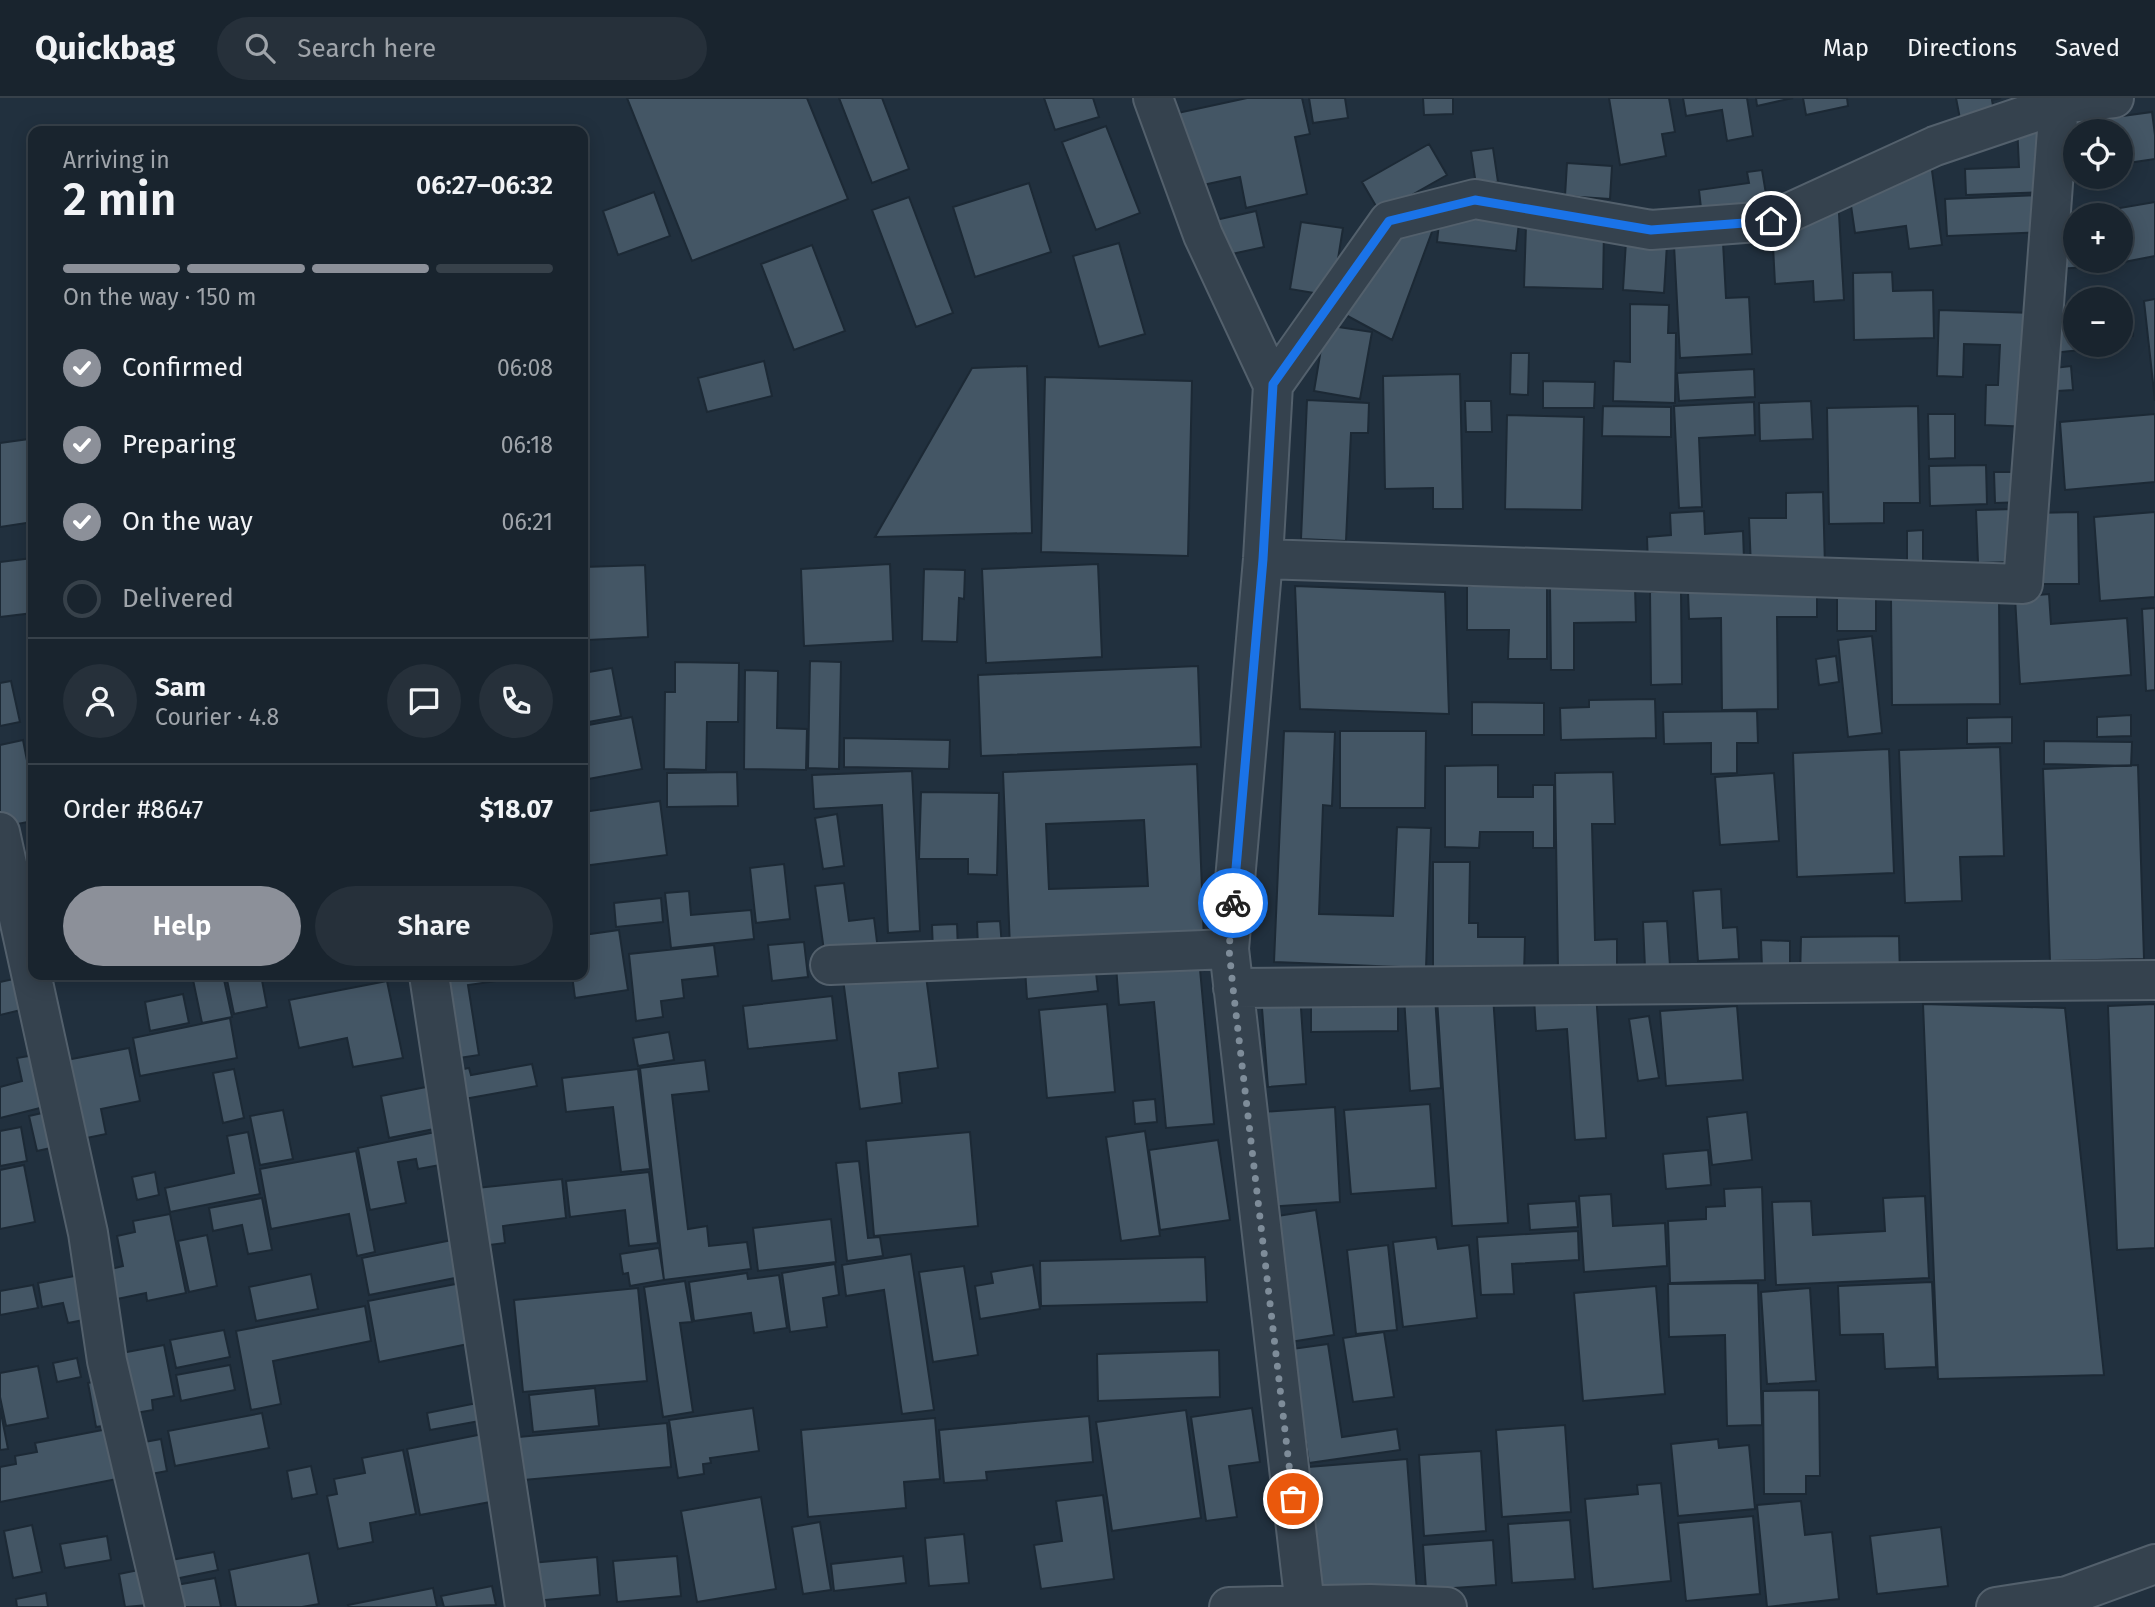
<!DOCTYPE html>
<html lang="en">
<head>
<meta charset="utf-8">
<style>
  :root { --surface:#19242e; --page:#26303a; --text:#f1f3f6; --muted:#9fa4aa; --line:#37414a; --accent:#8c9099 }
  body { margin:0; font-family:"Fira Sans",sans-serif; background:var(--page); color:var(--text); height:100vh; display:flex; flex-direction:column; font-size:26px; white-space:nowrap }
  * { box-sizing:border-box; margin:0 }
  p { font-size:23px; color:var(--muted) }
  .icon { flex:none; width:38px; height:38px; fill:none; stroke:currentColor; stroke-width:2; stroke-linecap:round; stroke-linejoin:round }
  .map { position:relative; flex:1; overflow:hidden }
  .drawer { position:absolute; left:28px; top:28px; width:560px; height:854px; display:flex; flex-direction:column; background:var(--surface); border-radius:14px; box-shadow:0 4px 18px #0003,0 0 0 2px var(--line) }
  .drawer>* { flex:none }
  .fabs { position:absolute; left:2063px; top:21px; display:grid; gap:14px }
  .fabs a { display:grid; place-items:center; width:70px; height:70px; border-radius:50%; background:var(--surface); box-shadow:0 4px 18px #0003,0 0 0 2px var(--line); font-size:35px }
  .pin { position:absolute; display:grid; place-items:center; width:60px; height:60px; color:#fff; margin:-30px; border:4px solid #fff; border-radius:50%; box-shadow:0 2px 7px #0007 }
  .courier { position:absolute; display:grid; place-items:center; width:70px; height:70px; margin:-35px; border:5px solid #1a73e8; border-radius:50%; background:#fff; color:#222; box-shadow:0 2px 9px #0007 }
  .head em { font-style:normal; font-weight:600 }
  .head div { display:flex; flex-direction:column-reverse }
  .head { display:flex; align-items:center; justify-content:space-between; height:119px; padding:0 35px }
  h1 { font-size:46px; font-weight:600; line-height:52px }
  .bar { display:grid; grid-template-columns:repeat(4,1fr); gap:10px 7px; align-content:center; height:84px; padding:0 35px }
  .bar i { height:9px; border-radius:5px; background:var(--line) }
  .bar .on { background:var(--accent) }
  .bar p { grid-column:span 4 }
  .line { display:flex; align-items:center; gap:18px; padding:0 35px; border-top:2px solid var(--line) }
  .line div { flex:1 }
  .round { display:grid; place-items:center; flex:none; width:74px; height:74px; border-radius:37px; background:var(--page) }
  ol { padding:0 35px; list-style:none }
  li { display:flex; align-items:center; gap:21px; height:77px }
  li p { margin-inline-start:auto }
  li .icon { padding:7px; border-radius:50%; background:var(--accent); color:#fff; stroke-width:4 }
  li:last-child { color:var(--muted) }
  li i { width:38px; height:38px; border:4px solid var(--line); border-radius:50% }
  .button { display:flex; gap:14px; margin-top:auto; padding:14px 35px }
  .button a { flex:1; height:80px; border-radius:42px; background:var(--accent); color:#fff; font-size:28px; font-weight:600; line-height:80px; text-align:center }
  .button a+a { background:var(--page); color:var(--text) }
  header { display:flex; align-items:center; gap:42px; box-sizing:border-box; height:98px; padding:0 35px; background:var(--surface); border-bottom:2px solid var(--line) }
  header strong { font-size:33px }
  nav { display:flex; gap:38px; margin-inline-start:auto; font-size:24px }
  .search { width:490px; height:63px; background:var(--page); display:flex; align-items:center; gap:18px; box-sizing:border-box; padding:0 24px; border-radius:38px; color:var(--muted); font-size:26px }
  .map>svg:first-child { display:block }
</style>
</head>
<body>
<header>
<strong>Quickbag</strong>
<div class="search"><svg class="icon" aria-label="search" viewBox="0 0 24 24"><circle cx="10" cy="10" r="6"/><path d="M15 15l6 6"/></svg>Search here</div>
<nav><a>Map</a><a>Directions</a><a>Saved</a></nav>
</header>
<div class="map">
<svg width="2155" height="1509" viewBox="0 0 2155 1509">
  <rect width="100%" height="100%" fill="#21303e"/>
  <path fill="#445665" stroke="#1c2935" stroke-width="2" fill-rule="evenodd" d="M627 0H807L848 101 692 163Z
    M839 0H882L909 71 872 85Z
    M1044 0H1093L1099 19 1055 32Z
    M1247 0H1302L1310 36 1295 39 1307 96 1246 110 1240 79 1189 90 1173 16Z
    M1309 0H1345L1348 20 1313 25Z
    M1423 0H1453V16L1424 17Z
    M1609 0H1669L1675 34 1662 36 1666 58 1620 67Z
    M1683 0H1747L1753 38 1727 43 1722 12 1686 18Z
    M1756 0H1793L1757 8Z
    M1803 0H1847L1848 8 1806 17Z
    M1956 0H2001L1992 2 1995 19 1961 26Z
    M2152 14 2155 37V61L2121 66V33H2076V57L2071 25Z
    M2045 25 2047 94 1966 97 1965 71 2019 69 2017 26Z
    M1106 28 1140 115 1096 132 1062 44Z
    M1429 46 1447 77 1380 115 1362 84Z
    M1493 50 1498 84 1476 87 1471 53Z
    M1567 65 1612 68 1610 101 1565 98Z
    M1931 65 1942 147 1909 151 1906 128 1855 135 1849 94Z
    M1762 72 1768 108 1702 119 1699 92 1749 85 1747 74Z
    M1029 85 1051 154 975 179 953 109Z
    M654 94 670 138 618 157 603 113Z
    M2042 97 2044 134 1947 138 1945 101Z
    M909 99 953 215 916 229 872 112Z
    M1838 99 1844 202 1814 204 1813 183 1775 186 1772 129Z
    M2155 104V158L2124 164 2121 149V117H2115L2114 111Z
    M1256 113 1264 149 1218 159 1211 123Z
    M2107 114V117H2076V163H2112V167L2058 171 2053 118Z
    M1440 116 1519 124 1516 153 1437 144Z
    M1436 123 1392 242 1342 215 1391 130Z
    M1301 124 1343 130 1332 198 1290 191Z
    M1526 127 1604 129 1603 191 1524 189Z
    M1626 143 1667 146 1664 195 1623 192Z
    M1723 144 1726 200 1749 199 1752 256 1680 260 1674 147Z
    M1119 145 1145 236 1099 249 1073 158Z
    M812 147 845 233 794 252 761 166Z
    M1892 174 1893 193 1933 192 1934 240 1854 242 1853 175Z
    M2155 201V303L2144 203Z
    M1630 206 1669 207 1668 235H1676L1675 305 1613 303 1614 263 1630 264Z
    M2130 208 2133 238 2121 239V209Z
    M1939 212 2036 215 2031 329 1985 327 1986 287H1998L2000 247 1964 246 1963 279 1937 278Z
    M2076 213V247H2100V250L2052 255 2049 215Z
    M1325 227 1372 234 1360 301 1314 293Z
    M1511 255H1529L1528 297 1510 296Z
    M764 263 772 298 707 314 698 280Z
    M1027 268 1032 435 875 439 972 270Z
    M2071 268 2073 292 2057 293 2054 270Z
    M1754 271 1755 299 1679 303 1677 275Z
    M1460 276 1463 411H1433V390L1385 391 1383 278Z
    M1045 279 1192 283 1188 458 1041 454Z
    M1543 283 1595 284 1594 310H1543Z
    M1307 302 1369 305 1368 335H1351L1346 443 1301 441Z
    M1465 303H1491L1492 334H1466Z
    M1811 303 1813 341 1760 343 1759 305Z
    M1754 304 1755 337 1699 340 1702 409 1679 410 1674 308Z
    M1603 308 1671 309V339L1602 338Z
    M1918 308 1920 405H1884V425L1829 426 1827 310Z
    M1928 316H1955V360L1929 361Z
    M2155 316V384L2065 392 2060 324Z
    M1507 317 1584 319 1582 412 1505 411Z
    M29 341 33 372V424L0 429V345Z
    M1986 367 1987 406 1930 408 1929 368Z
    M1994 374H2025V404L1995 405Z
    M1823 394 1825 469 1751 470 1749 420H1786V395Z
    M2016 411 2017 464 1978 465 1976 412Z
    M1704 413 1705 436 1743 433 1744 462 1648 467 1647 439 1671 437 1670 415Z
    M2078 414 2079 486H2035L2033 415Z
    M2155 414V499L2100 503 2094 419Z
    M1923 432V463H1907V433Z
    M33 460V515L0 519V464Z
    M890 466 893 543 804 548 801 471Z
    M1098 466 1102 559 986 565 982 471Z
    M645 467 648 539 588 542 587 524 583 525V469Z
    M924 471 965 472 964 501 959 500 957 544 922 543Z
    M1295 488 1445 494 1449 616 1300 611Z
    M1467 488H1547V561H1508L1509 532H1467Z
    M1635 489 1636 524 1574 525V572H1551L1550 490Z
    M1817 491V519H1777L1778 611 1722 612 1721 520 1689 521 1688 493Z
    M1876 492V533H1837V493Z
    M1681 493 1682 586 1651 587 1650 494Z
    M2049 496 2051 526 2127 520 2131 577 2020 586 2015 499Z
    M1999 500 2000 606 1892 607 1891 501Z
    M2155 510V592L2146 593 2142 511Z
    M1872 538 1882 635 1848 639 1838 542Z
    M1836 558 1839 584 1819 587 1816 561Z
    M810 563 841 564 839 671 808 670Z
    M675 564 739 565 738 624H707L706 672 664 671 665 594H675Z
    M1198 568 1201 649 981 658 978 577Z
    M612 570 621 618 583 625V575Z
    M745 572 778 573 777 630 807 631 806 672 744 671Z
    M11 583 20 624 0 628V585Z
    M1655 601 1656 640 1561 642 1560 610 1589 609V602Z
    M1472 604 1544 605V637H1472Z
    M1757 613 1758 645H1737V675L1711 676V645L1664 646 1663 614Z
    M2131 617V638L2097 639V619Z
    M632 619 642 671 583 682V628Z
    M2012 619V645L1967 646V620Z
    M1284 633 1335 634 1332 708 1323 707 1319 816 1393 818 1397 729 1431 730 1426 870 1274 864Z
    M1340 633H1426L1425 710H1340Z
    M844 640 950 642 949 671 844 669Z
    M23 642 33 693V723L2 729 0 717V647Z
    M2044 643 2132 644 2131 668 2044 666Z
    M2000 649 2004 758 1960 759 1962 803 1905 805 1899 652Z
    M1889 651 1894 775 1797 779 1793 655Z
    M1197 666 1204 842 1010 850 1003 674ZM1144 722 1148 788 1049 791 1046 726Z
    M1498 667V699H1533V687H1554V750H1533V734H1480L1479 750 1445 749V668Z
    M2138 667 2144 861 2050 863 2043 671Z
    M912 673 920 833 888 835 882 707 814 711 812 677Z
    M737 674 738 708 667 709V675Z
    M1613 674 1615 726H1592L1595 842 1617 841V870L1558 871 1555 675Z
    M1774 675 1779 743 1720 747 1715 679Z
    M921 694 999 695 997 777 968 776V761H919Z
    M660 703 667 757 583 768V714Z
    M837 716 844 768 823 771 815 720Z
    M1433 764H1470L1469 825H1478V839H1525L1524 876H1433Z
    M784 766 790 821 756 825 750 770Z
    M844 785 849 823 874 820 878 852 825 860 815 788Z
    M1721 791 1723 830 1737 829 1739 861 1698 863 1693 793Z
    M689 793 691 817 751 812 754 841 671 850 665 795Z
    M661 800 663 824 616 829 614 805Z
    M1000 823 1002 849 978 850 977 824Z
    M1667 823 1670 868 1645 870 1643 824Z
    M957 826 958 853 933 854 932 827Z
    M619 832 628 892 575 900 572 877H583V837Z
    M1899 838 1900 879 1800 880 1801 839Z
    M1761 842 1790 843V871L1762 870Z
    M804 844 808 879 772 883 768 847Z
    M714 847 718 878 682 882 684 900 661 903 663 919 636 923 629 856Z
    M1199 860 1214 1026 1166 1030 1154 904 1119 907 1116 868Z
    M1095 865 1098 893 1027 901 1025 871Z
    M925 870 938 970 899 975 902 1005 860 1011 843 881Z
    M192 877H223L232 919 202 925Z
    M226 877H261L267 909 234 916Z
    M434 877H537L468 887 479 957 446 962Z
    M18 880 25 911 0 917V884Z
    M387 883 403 960 353 969 347 940 299 950 289 902Z
    M1300 895 1306 986 1268 989 1261 897Z
    M1311 895H1398V933L1311 934Z
    M1596 895 1606 1040 1575 1042 1567 931 1536 933 1534 900Z
    M183 896 189 925 150 933 145 904Z
    M1493 897 1508 1125 1452 1128 1437 901Z
    M832 898 837 942 748 951 743 908Z
    M1435 898 1441 990 1410 993 1404 899Z
    M1107 906 1115 994 1047 1000 1039 912Z
    M1923 906 2065 910 2104 1277 1938 1281Z
    M2155 906V1150L2117 1152 2108 908Z
    M1737 908 1743 982 1666 988 1660 913Z
    M1649 918 1659 980 1638 983 1629 921Z
    M230 920 237 960 140 978 133 940Z
    M669 934 674 962 638 968 633 940Z
    M129 950 140 1003 101 1011 106 1036 72 1043 56 964Z
    M40 956 52 1007 0 1020V989L22 983 17 960Z
    M705 962 709 993 672 997 688 1131 707 1128 709 1148 747 1144 751 1171 664 1182 640 970Z
    M532 966 537 988 453 1003 448 974 469 970 471 977Z
    M234 971 244 1020 223 1025 213 975Z
    M638 971 650 1071 621 1074 613 1009 566 1014 562 980Z
    M436 987 444 1029 389 1040 381 998Z
    M1155 1001 1157 1024 1135 1026 1133 1003Z
    M1430 1006 1436 1090 1351 1096 1344 1012Z
    M1335 1009 1340 1104 1268 1109 1262 1014Z
    M283 1012 293 1061 260 1067 250 1018Z
    M51 1013 60 1048 37 1053 29 1018Z
    M1747 1014 1752 1062 1712 1067 1707 1019Z
    M21 1029 27 1063 0 1068V1033Z
    M445 1032 451 1065 418 1071 416 1061 398 1064 406 1105 370 1112 358 1050Z
    M1145 1033 1160 1138 1121 1143 1106 1039Z
    M248 1034 260 1096 170 1114 165 1090 234 1075 227 1038Z
    M970 1034 978 1128 874 1138 866 1043Z
    M1218 1042 1230 1122 1160 1132 1149 1052Z
    M1708 1052 1711 1087 1666 1091 1663 1056Z
    M356 1053 375 1154 357 1158 349 1116 271 1131 260 1071Z
    M859 1063 868 1140 880 1139 883 1158 847 1163 836 1065Z
    M24 1067 35 1124 0 1131V1072Z
    M155 1074 159 1097 137 1102 132 1079Z
    M649 1074 658 1145 629 1148 625 1112 570 1119 566 1083Z
    M562 1081 566 1120 503 1128 505 1145 474 1149 467 1091Z
    M1762 1089 1765 1182 1670 1185 1668 1123 1706 1121V1109L1725 1108 1724 1091Z
    M1611 1096 1613 1128 1665 1125 1667 1168 1584 1174 1579 1098Z
    M1925 1098 1929 1180 1776 1187 1772 1104 1811 1103 1813 1137 1885 1133 1883 1100Z
    M262 1100 272 1152 248 1156 242 1127 213 1133 209 1110Z
    M1576 1103 1578 1129 1530 1132 1528 1106Z
    M1316 1112 1334 1237 1290 1244 1271 1119Z
    M170 1116 186 1195 147 1203 146 1195 117 1201 111 1171 123 1168 117 1138 135 1134 133 1123Z
    M831 1121 836 1164 758 1173 753 1130Z
    M1578 1133 1579 1162 1512 1166 1514 1196 1481 1197 1477 1139Z
    M207 1137 217 1188 189 1194 178 1143Z
    M1436 1139 1438 1151 1469 1147 1477 1220 1403 1229 1393 1144Z
    M457 1141 465 1178 369 1197 362 1160Z
    M1388 1147 1397 1232 1356 1236 1347 1152Z
    M659 1150 664 1182 630 1188 628 1175 623 1176 620 1156Z
    M911 1156 934 1312 902 1316 884 1192 846 1198 842 1167Z
    M1205 1159 1207 1204 1041 1208 1040 1163Z
    M835 1166 839 1197 823 1200 827 1229 790 1234 782 1175Z
    M1033 1167 1040 1211 980 1221 975 1188 993 1185 991 1174Z
    M964 1168 978 1257 933 1264 919 1174Z
    M90 1175 99 1219 68 1225 63 1205 42 1209 38 1185Z
    M747 1175 748 1181 779 1177 787 1230 754 1235 751 1215 694 1223 689 1184Z
    M311 1176 318 1211 256 1223 249 1189Z
    M685 1183 692 1224 680 1225 693 1314 663 1319 644 1189Z
    M466 1184 478 1244 379 1264 368 1203Z
    M1932 1184 1936 1269 1885 1271 1883 1236 1840 1237 1838 1188Z
    M1758 1185 1762 1327 1727 1328 1725 1237 1669 1239 1668 1186Z
    M33 1187 38 1210 0 1217V1193Z
    M1656 1188 1665 1296 1583 1303 1574 1195Z
    M638 1190 647 1283 523 1294 514 1202Z
    M1810 1190 1816 1283 1767 1286 1761 1194Z
    M365 1208 371 1243 273 1263 281 1306 251 1312 236 1233Z
    M224 1232 230 1259 176 1270 170 1242Z
    M1384 1234 1394 1299 1353 1304 1343 1240Z
    M1328 1246 1342 1339 1397 1331 1400 1352 1309 1365 1292 1251Z
    M164 1247 174 1298 152 1302 153 1312 124 1317 111 1257Z
    M1219 1252 1220 1299 1098 1303 1097 1256Z
    M77 1260 81 1279 57 1284 53 1265Z
    M230 1267 235 1292 181 1303 176 1277Z
    M38 1268 48 1320 6 1328 0 1299V1275Z
    M106 1281 116 1326 96 1329 88 1285Z
    M595 1290 599 1328 533 1334 529 1297Z
    M1819 1292 1820 1378H1806V1396H1764L1763 1293Z
    M482 1304 485 1322 430 1332 427 1315Z
    M0 1310 8 1351 0 1352Z
    M753 1310 759 1353 710 1360 711 1365 703 1366 704 1376 678 1380 669 1322Z
    M1252 1310 1260 1364 1229 1368 1237 1419 1206 1423 1191 1319Z
    M1186 1312 1201 1420 1112 1433 1096 1324Z
    M262 1315 269 1350 175 1368 168 1333Z
    M1089 1318 1093 1364 986 1374 987 1382 944 1385 939 1332Z
    M935 1320 940 1381 904 1384 906 1410 808 1419 801 1332Z
    M667 1325 671 1369 512 1383 508 1340Z
    M1565 1327 1571 1414 1502 1419 1496 1332Z
    M118 1329 127 1379 0 1404V1369L16 1366 15 1358 37 1354 35 1345Z
    M488 1335 501 1402 420 1417 407 1351Z
    M161 1341 167 1373 146 1377 139 1345Z
    M1718 1341 1719 1350 1749 1347 1755 1411 1678 1418 1671 1346Z
    M403 1352 416 1416 370 1425 373 1444 338 1451 327 1398 337 1396 334 1381 365 1375 362 1360Z
    M1481 1353 1486 1433 1424 1438 1419 1357Z
    M1407 1361 1417 1494 1318 1501 1308 1369Z
    M311 1368 317 1396 292 1401 287 1373Z
    M1661 1385 1671 1483 1593 1491 1585 1401 1638 1396 1637 1387Z
    M1103 1397 1114 1481 1041 1491 1034 1447 1062 1443 1056 1403Z
    M761 1399 776 1491 697 1504 681 1413Z
    M1801 1403 1805 1437 1832 1434 1839 1501 1767 1509 1757 1407Z
    M1753 1418 1760 1496 1686 1503 1678 1425Z
    M1570 1422 1575 1481 1512 1485 1508 1426Z
    M820 1424 831 1492 803 1496 792 1429Z
    M32 1427 42 1474 13 1480 4 1433Z
    M1941 1429 1948 1488 1877 1496 1870 1438Z
    M964 1436 969 1485 929 1488 925 1440Z
    M107 1438 111 1462 65 1470 60 1446Z
    M1493 1442 1496 1487 1426 1492 1423 1447Z
    M214 1454 218 1472 170 1482 166 1463Z
    M309 1455 319 1506 302 1509H236L229 1472Z
    M677 1458 681 1498 617 1504 613 1463Z
    M903 1458 906 1485 834 1493 831 1466Z
    M597 1459 600 1497 534 1503 531 1465Z
    M153 1469 160 1506 125 1509 119 1476Z
    M215 1480 221 1509H175L171 1488Z
    M492 1488 496 1507 444 1509 441 1498Z
    M433 1490 437 1509H349L348 1507Z
    M46 1495 48 1509H17L16 1501Z"/>
  <g fill="none" stroke-linecap="round" stroke-linejoin="round">
    <defs>
      <path id="minor" d="M1153 0 1203 137 1273 287 1263 461 1229 851 1305 1508
        M1273 287 1389 123 1475 101 1651 132 1771 123 1935 48 2059 6 2114 0
        M1263 461 2023 486 2059 6
        M0 734 88 1135 107 1263 165 1509
        M830 867 1229 851
        M429 877 525 1509
        M1233 890 2155 882
        M1229 1509 1370 1506 1447 1509
        M1996 1509 2067 1498 2155 1466"/>
    </defs>
    <use href="#minor" stroke="#53606c" stroke-width="42"/>
    <use href="#minor" stroke="#35424e" stroke-width="38"/>
  </g>
  <g fill="none" stroke-linecap="round" stroke-linejoin="round">
    <path stroke="#7e8c99" stroke-width="7" stroke-dasharray="0 12.6" d="M1233 805 1229 851 1233 890 1293 1401"/>
    <path stroke="#1a73e8" stroke-width="9" d="M1233 805 1263 461 1273 286 1389 123 1475 102 1651 132 1771 123"/>
  </g>
</svg>
<div class="fabs">
<a><svg class="icon" aria-label="locate" viewBox="0 0 24 24"><circle cx="12" cy="12" r="6"/><path d="M12 2v4M12 18v4M2 12h4M18 12h4"/></svg></a>
<a>+</a>
<a>−</a>
</div>
<div class="pin" style="left:1293px;top:1401px;background:#ea580c"><svg class="icon" aria-label="bag" viewBox="0 0 24 24"><path d="M5 8h14l-1 12H6zM9 8a3 3 0 0 1 6 0"/></svg></div>
<div class="pin" style="left:1771px;top:123px;background:#1f2937"><svg class="icon" aria-label="home" viewBox="0 0 24 24"><path d="M3 11l9-7 9 7M6 9v11h12V9"/></svg></div>
<div class="courier" style="left:1233px;top:805px"><svg class="icon" aria-label="bike" viewBox="0 0 24 24"><circle cx="6" cy="16" r="4"/><circle cx="18" cy="16" r="4"/><path d="M6 16l4-8h5l3 8M10 8l3 8H6M13 5h3"/></svg></div>
<section class="drawer">
<div class="head"><div><h1>2 min</h1><p>Arriving in</p></div><em>06:27–06:32</em></div>
<div class="bar"><i class="on"></i><i class="on"></i><i class="on"></i><i></i><p>On the way · 150 m</p></div>
<ol>
<li><svg class="icon" aria-label="check" viewBox="0 0 24 24"><path d="M5 12l5 5 9-10"/></svg>Confirmed<p>06:08</p></li>
<li><svg class="icon" aria-label="check" viewBox="0 0 24 24"><path d="M5 12l5 5 9-10"/></svg>Preparing<p>06:18</p></li>
<li><svg class="icon" aria-label="check" viewBox="0 0 24 24"><path d="M5 12l5 5 9-10"/></svg>On the way<p>06:21</p></li>
<li><i></i>Delivered</li>
</ol>
<div class="line" style="height:126px"><a class="round"><svg class="icon" aria-label="person" viewBox="0 0 24 24"><circle cx="12" cy="8" r="4"/><path d="M4 21q1-7 8-7t8 7"/></svg></a><div><b>Sam</b><p>Courier · 4.8</p></div><a class="round"><svg class="icon" aria-label="chat" viewBox="0 0 24 24"><path d="M4 5h16v11H9l-5 4z"/></svg></a><a class="round"><svg class="icon" aria-label="phone" viewBox="0 0 24 24"><path d="M5 4h4l2 5-3 2q2 4 5 5l2-3 5 2v4C11 20 4 13 5 4z"/></svg></a></div>
<div class="line" style="height:91px"><div>Order #8647</div><b>$18.07</b></div>
<div class="button"><a>Help</a><a>Share</a></div>
</section>
</div>
</body>
</html>
